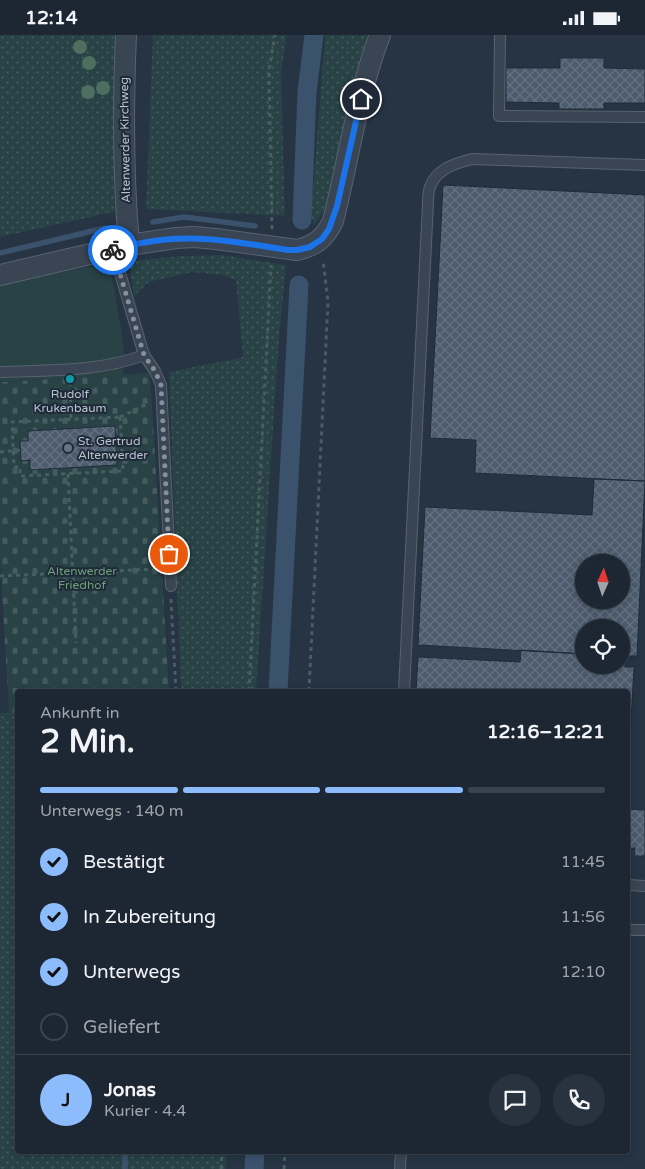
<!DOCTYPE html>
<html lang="de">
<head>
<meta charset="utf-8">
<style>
  :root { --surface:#1c2733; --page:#29333f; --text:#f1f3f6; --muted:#a0a5ac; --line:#3a444e; --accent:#8dbcfc }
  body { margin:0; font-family:"Varela Round",sans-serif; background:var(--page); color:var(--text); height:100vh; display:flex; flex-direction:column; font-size:19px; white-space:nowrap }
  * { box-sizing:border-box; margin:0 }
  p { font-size:16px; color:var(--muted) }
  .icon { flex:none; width:28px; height:28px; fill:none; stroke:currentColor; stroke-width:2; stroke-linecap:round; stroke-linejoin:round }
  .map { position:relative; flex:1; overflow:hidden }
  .side { position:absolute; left:15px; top:654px; width:615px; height:465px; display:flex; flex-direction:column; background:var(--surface); border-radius:5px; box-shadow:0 2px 8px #0003,0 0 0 1px var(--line) }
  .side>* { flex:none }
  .needle { width:32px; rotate:3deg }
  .fabs { position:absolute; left:575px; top:519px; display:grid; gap:10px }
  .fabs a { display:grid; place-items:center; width:55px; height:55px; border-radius:50%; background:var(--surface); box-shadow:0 2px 8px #0003,0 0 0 1px var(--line); font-size:25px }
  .pin { position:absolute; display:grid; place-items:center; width:42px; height:42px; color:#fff; margin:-21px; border:2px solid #fff; border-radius:50%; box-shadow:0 1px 5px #0007 }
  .courier { position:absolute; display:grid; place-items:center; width:50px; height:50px; margin:-25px; border:4px solid #1a73e8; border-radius:50%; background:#fff; color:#222; box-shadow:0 1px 6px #0007 }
  .head em { font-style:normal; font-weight:700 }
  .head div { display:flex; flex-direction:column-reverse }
  .head { display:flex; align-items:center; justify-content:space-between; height:85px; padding:0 25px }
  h1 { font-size:32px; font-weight:700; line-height:38px }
  .bar { display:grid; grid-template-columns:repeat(4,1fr); gap:8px 5px; align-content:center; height:60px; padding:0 25px }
  .bar i { height:6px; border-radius:4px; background:var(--line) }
  .bar .selected { background:var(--accent) }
  .bar p { grid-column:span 4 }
  .line { display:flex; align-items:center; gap:12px; padding:0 25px; border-top:1px solid var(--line) }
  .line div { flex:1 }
  .round { display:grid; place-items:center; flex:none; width:52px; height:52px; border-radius:26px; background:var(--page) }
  ol { padding:0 25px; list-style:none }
  li { display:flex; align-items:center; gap:15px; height:55px }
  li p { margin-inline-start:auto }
  li .icon { padding:5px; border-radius:50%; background:var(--accent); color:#111; stroke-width:4 }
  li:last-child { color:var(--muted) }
  li i { width:28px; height:28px; border:2px solid var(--line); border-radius:50% }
  .status { display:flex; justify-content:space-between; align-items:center; height:35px; padding:0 25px; background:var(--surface); direction:ltr }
  .status svg { height:14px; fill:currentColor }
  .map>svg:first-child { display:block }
</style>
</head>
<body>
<div class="status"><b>12:14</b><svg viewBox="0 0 49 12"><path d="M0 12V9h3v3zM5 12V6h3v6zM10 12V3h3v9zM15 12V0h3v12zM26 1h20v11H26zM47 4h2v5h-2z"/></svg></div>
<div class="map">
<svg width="645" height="1134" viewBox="0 0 645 1134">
  <defs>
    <pattern id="grass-dots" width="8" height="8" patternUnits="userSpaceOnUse" patternTransform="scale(1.25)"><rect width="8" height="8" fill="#284245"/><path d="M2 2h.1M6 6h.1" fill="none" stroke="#455c5f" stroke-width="1.8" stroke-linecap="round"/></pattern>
    <pattern id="cemetery-stones" width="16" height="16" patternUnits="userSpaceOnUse" patternTransform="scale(1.25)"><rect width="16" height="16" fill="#284245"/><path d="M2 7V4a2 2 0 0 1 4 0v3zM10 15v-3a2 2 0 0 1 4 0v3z" fill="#455c5f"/></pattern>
    <pattern id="building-cross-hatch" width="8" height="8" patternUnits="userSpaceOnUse" patternTransform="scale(1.25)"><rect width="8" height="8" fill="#4c5b6d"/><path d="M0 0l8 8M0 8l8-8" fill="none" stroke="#647181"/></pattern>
  </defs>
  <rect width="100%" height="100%" fill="#263444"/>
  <path fill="url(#grass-dots)" d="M0 0H123L117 176 0 202Z
    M153 0H287L281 37 285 181 146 174Z
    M325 0H369L364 17 329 168 314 190 311 180Z
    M222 220 286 230 278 315 256 656H181L169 337 243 322 236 245 223 240 192 237 149 247 134 261 129 226 182 221Z
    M0 678H18V1116H227L226 1134H0Z"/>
  <path fill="url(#cemetery-stones)" d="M150 338 169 656H18L17 678 9 679 0 522V347Z"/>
  <path fill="#284245" d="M110 228 124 313 123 340 0 347V249Z"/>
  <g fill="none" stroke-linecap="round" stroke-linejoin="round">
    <path stroke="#3b526d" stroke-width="5.5" d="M153 187 184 182 255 191
      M0 218 105 193
      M125 1116V1134"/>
    <path stroke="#3b526d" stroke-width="19" d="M302 185 307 57 314 0
      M278 656 299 250
      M254 1134 255 1116"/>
  </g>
  <path fill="url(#building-cross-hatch)" stroke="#212c3b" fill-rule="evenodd" d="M560 23H604V33L645 34V68H604V74H559V68L506 67V33H560Z
    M443 150 645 160V446L475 438 476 405 430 403Z
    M115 391 117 430 30 435V425L21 426 20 406H28V396Z
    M594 444 645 446 637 621H621V592H584V619L418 610 425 472 592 480ZM584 528H621V565H584Z
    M521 615 584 619V630H621V621H626L625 632H634L628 740V656H416L418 622 520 627Z
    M628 774 645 775V821H634L635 813H628Z"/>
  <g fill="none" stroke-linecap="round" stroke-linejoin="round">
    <defs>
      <path id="service" d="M500 0 499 81 645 82
        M113 214 144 320 155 336 161 350 171 551
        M0 337C48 335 99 337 144 320
        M404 656 428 168C428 163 428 157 430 152 436 134 456 128 472 124L645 130
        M628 850 645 851
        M628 895H645
        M400 1134 401 1116"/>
      <path id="minor" d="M126 0C123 70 123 141 129 210
        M0 240 129 210 176 203 194 202 216 204 297 215C315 211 325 203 333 186 349 124 357 60 380 0"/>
    </defs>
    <use href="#service" stroke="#596370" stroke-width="12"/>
    <use href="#minor" stroke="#596370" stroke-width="22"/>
    <path stroke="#465f61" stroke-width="3" stroke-dasharray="4 4" stroke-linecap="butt" d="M272 194 269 35 275 0
      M70 347 71 384
      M120 382 123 436 20 441V432H14L12 387Z
      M120 382 149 368
      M0 417 20 415
      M68 439 76 608
      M0 541 157 534
      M171 564 176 656
      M249 656 271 230
      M309 656 328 267 323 225
      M221 1134 222 1116
      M284 1134 285 1116"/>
    <use href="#service" stroke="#3a4553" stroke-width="10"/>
    <use href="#minor" stroke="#3a4553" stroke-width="20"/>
  </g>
  <g fill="#4e6f60">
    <circle cx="80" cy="12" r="7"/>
    <circle cx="89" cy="28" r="7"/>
    <circle cx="103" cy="53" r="7"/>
    <circle cx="88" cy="57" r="7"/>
  </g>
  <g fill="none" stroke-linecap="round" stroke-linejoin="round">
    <path stroke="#85909d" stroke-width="5" stroke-dasharray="0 9" d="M113 215 144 320 155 336 161 350 169 519"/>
    <path stroke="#1a73e8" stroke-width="6" d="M113 215C120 211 133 209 142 208 195 198 237 207 288 215H297L310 212 322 204 329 194 337 171 361 64"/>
  </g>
  <circle fill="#0f9aa8" stroke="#1f2a39" stroke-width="2" cx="70" cy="344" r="5"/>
  <circle fill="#6b7280" stroke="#1f2a39" stroke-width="2" cx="68" cy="413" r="5"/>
  <g text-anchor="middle" stroke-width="4" stroke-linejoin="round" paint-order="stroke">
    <g font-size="12" fill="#b8c1cd" stroke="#1f2a39">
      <text transform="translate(125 105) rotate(-91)" y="4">Altenwerder Kirchweg</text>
    </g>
    <g font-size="12" fill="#b8c1cd" stroke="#1f2a39">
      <text x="70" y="363">Rudolf<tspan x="70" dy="14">Krukenbaum</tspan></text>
      <text x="78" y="410" text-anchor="start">St. Gertrud<tspan x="78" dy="14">Altenwerder</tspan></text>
    </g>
    <g font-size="12" fill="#6e9f77" stroke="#1f2a39">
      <text x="82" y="540">Altenwerder<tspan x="82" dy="14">Friedhof</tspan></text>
    </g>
  </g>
</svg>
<div class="fabs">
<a><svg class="needle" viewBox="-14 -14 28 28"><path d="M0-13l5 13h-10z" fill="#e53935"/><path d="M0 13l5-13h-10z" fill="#a0a5ac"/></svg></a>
<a><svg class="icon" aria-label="locate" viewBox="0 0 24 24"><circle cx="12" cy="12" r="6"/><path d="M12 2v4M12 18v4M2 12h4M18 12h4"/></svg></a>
</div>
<div class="pin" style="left:169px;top:519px;background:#ea580c"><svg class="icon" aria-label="bag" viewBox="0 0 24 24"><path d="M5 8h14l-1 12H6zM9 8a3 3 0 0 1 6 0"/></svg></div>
<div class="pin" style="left:361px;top:64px;background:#1f2937"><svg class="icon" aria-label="home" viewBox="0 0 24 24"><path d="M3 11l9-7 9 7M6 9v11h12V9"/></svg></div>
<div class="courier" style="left:113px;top:215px"><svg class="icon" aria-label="bike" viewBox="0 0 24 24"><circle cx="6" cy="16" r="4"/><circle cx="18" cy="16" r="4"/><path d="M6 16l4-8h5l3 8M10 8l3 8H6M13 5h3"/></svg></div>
<section class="side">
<div class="head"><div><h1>2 Min.</h1><p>Ankunft in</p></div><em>12:16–12:21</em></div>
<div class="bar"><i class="selected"></i><i class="selected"></i><i class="selected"></i><i></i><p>Unterwegs · 140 m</p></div>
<ol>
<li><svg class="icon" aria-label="check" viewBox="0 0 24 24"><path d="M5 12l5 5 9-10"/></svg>Bestätigt<p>11:45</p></li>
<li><svg class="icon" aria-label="check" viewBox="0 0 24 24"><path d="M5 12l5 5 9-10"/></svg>In Zubereitung<p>11:56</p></li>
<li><svg class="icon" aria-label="check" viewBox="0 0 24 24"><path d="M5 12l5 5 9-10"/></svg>Unterwegs<p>12:10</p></li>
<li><i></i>Geliefert</li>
</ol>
<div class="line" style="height:90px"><b class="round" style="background:var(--accent);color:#111">J</b><div><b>Jonas</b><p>Kurier · 4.4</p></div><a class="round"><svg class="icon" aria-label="chat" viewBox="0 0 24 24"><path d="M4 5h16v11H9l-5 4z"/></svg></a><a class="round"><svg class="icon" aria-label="phone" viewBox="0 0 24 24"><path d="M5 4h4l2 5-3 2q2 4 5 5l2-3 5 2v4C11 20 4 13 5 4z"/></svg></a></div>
</section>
</div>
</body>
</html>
